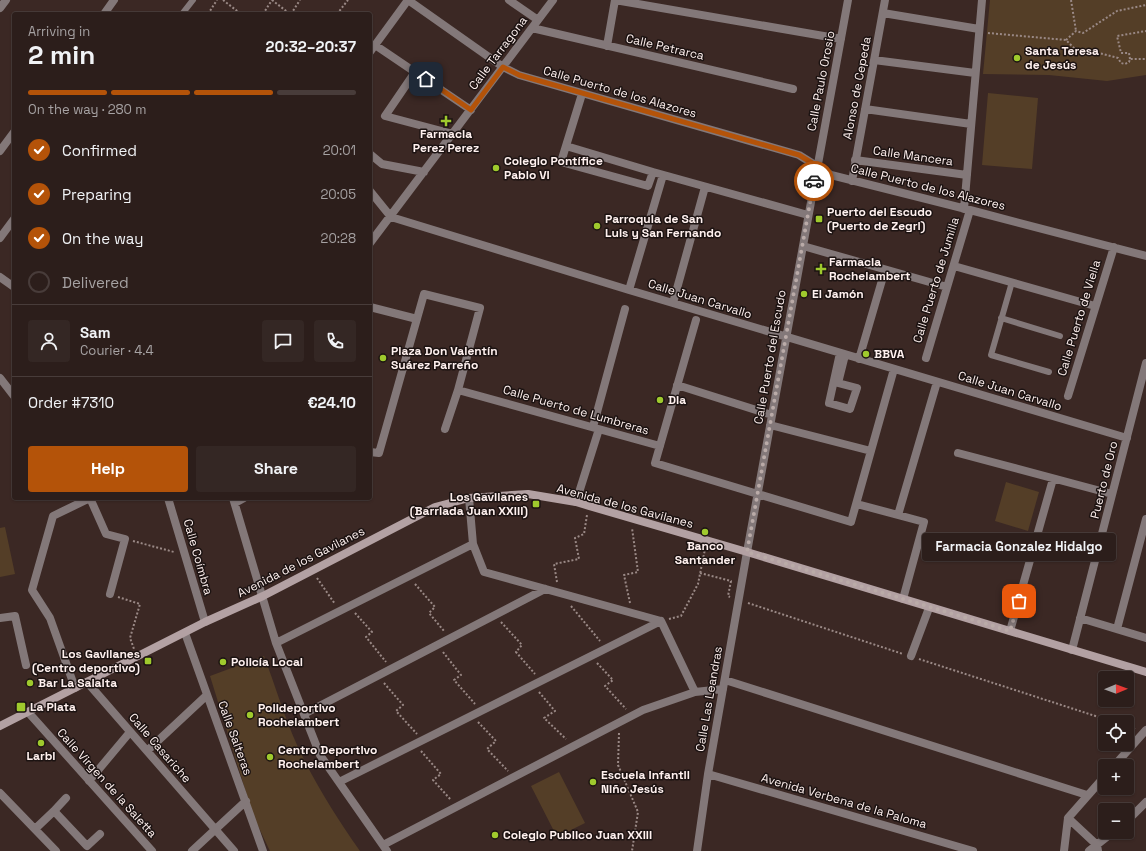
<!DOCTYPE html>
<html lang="en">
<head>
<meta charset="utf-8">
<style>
  :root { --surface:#2c1e1b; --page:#342724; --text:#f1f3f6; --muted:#a6a2a3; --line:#483c3a; --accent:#b45309 }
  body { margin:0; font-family:"Space Grotesk",sans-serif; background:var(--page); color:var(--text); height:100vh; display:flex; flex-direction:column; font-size:15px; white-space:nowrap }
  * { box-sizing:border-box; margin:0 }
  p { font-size:13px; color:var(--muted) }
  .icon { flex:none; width:22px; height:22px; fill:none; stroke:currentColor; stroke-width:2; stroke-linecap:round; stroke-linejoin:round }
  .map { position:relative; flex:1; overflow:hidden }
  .details { position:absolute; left:12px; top:12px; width:360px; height:488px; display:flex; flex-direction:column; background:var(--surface); border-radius:4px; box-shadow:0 1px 3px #0004,0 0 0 1px var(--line) }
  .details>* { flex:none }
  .needle { width:26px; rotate:89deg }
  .fabs { position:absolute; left:1098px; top:671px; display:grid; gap:8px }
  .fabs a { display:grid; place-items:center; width:36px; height:36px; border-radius:4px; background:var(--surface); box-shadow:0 1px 3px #0004,0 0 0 1px var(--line); font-size:20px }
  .pin { position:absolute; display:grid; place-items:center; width:34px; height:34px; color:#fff; margin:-17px; border-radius:8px; box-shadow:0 2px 6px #0006 }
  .courier { position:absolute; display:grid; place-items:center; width:40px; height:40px; margin:-20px; border:3px solid #b45309; border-radius:50%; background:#fff; color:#222; box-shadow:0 1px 5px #0007 }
  .bubble { position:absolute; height:28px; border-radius:4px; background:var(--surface); box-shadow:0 1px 3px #0004,0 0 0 1px var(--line); font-size:13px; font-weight:700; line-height:28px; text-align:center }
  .overview em { font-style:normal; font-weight:700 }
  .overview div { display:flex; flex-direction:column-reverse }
  .overview { display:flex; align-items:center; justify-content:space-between; height:68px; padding:0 16px }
  h1 { font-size:26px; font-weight:700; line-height:30px }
  .bar { display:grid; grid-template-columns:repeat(4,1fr); gap:6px 4px; align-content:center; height:48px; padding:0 16px }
  .bar i { height:5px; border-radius:3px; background:var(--line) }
  .bar .on { background:var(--accent) }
  .bar p { grid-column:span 4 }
  .line { display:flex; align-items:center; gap:10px; padding:0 16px; border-top:1px solid var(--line) }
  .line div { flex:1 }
  .round { display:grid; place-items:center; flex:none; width:42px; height:42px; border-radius:4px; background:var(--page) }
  ol { padding:0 16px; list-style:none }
  li { display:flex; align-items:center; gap:12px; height:44px }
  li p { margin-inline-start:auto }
  li .icon { padding:4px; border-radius:50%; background:var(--accent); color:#fff; stroke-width:4 }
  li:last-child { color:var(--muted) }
  li i { width:22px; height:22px; border:2px solid var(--line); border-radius:50% }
  .button { display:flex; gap:8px; margin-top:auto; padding:8px 16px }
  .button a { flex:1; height:46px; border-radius:4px; background:var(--accent); color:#fff; font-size:16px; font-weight:700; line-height:46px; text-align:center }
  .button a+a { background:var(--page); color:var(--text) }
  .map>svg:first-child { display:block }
</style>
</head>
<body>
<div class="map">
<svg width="1146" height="851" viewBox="0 0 1146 851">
  <rect width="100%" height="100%" fill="#3b2824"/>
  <path fill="#543e27" d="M990 0H1146V75L1107 81 1049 75 983 74Z
    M988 93 1038 98 1032 169 982 165Z
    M1006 482 1039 492 1028 531 995 521Z
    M5 527 15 574 0 577V528Z
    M264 656C275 685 284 716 297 745 314 782 336 817 360 851H270L268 847 253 815 210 676Z
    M559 772 585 823 557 837 531 786Z"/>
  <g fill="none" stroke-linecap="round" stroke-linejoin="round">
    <path stroke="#9a8986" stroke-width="2" stroke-dasharray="2 2" stroke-linecap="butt" d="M223 0 241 14
      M272 0 290 14
      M1071 0 1076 31
      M208 14 217 0
      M263 14 272 0
      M291 14 300 0
      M337 14 348 0
      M988 33 1066 40 1078 52H1081L1084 49 1118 58 1121 63 1125 64 1129 62 1130 59H1146
      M1066 40 1076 31 1083 33 1117 11 1146 5
      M1130 59 1129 53H1121L1117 36 1146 31
      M133 541 174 552
      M700 573 731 581 728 596 730 597
      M317 578 335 604
      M557 582 554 564 579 559 575 538 584 534 587 515
      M415 584 435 607 429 613 444 631
      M118 597 140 604 130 638 134 649
      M630 603 624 575 638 572 632 528
      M748 603 903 654
      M571 606 600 641
      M355 613 372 632 366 637 386 662
      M669 619 681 616 698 584 705 549
      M501 622 522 645 516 652 535 674
      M443 652 461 675 454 680 475 704
      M919 659 1114 722
      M597 663 613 680 605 686 626 709
      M384 683 403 705 396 711 417 734
      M539 692 555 711 544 718 566 739
      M478 722 496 741 487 749 508 771
      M1127 726 1135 729
      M619 733 618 765 638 812 632 851
      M421 751 441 774 433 780 451 800"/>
    <path stroke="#837879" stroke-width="6" d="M182 14 193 0
      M1012 282 991 355 1049 372
      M1001 318 1060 336"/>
    <path stroke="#837879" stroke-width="8" d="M408 0 503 67 519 75 799 155 831 175 970 210 1146 256
      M509 0 538 20
      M615 0 841 39
      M0 8 6 0
      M883 13 979 29
      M104 14 114 0
      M532 28 793 89
      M375 45 471 110
      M607 46 615 0
      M370 52 408 0
      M874 60 975 73
      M415 72 385 116 453 134
      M865 109 971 124
      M566 146 653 172 648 186 561 162 582 94
      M0 151 14 132
      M370 154 382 164 424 172
      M855 160 967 175
      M653 172 808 215
      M852 181 885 0
      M370 191 391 217 629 290 1127 438
      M964 209 982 0
      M0 238 14 219
      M370 243 553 0
      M803 246 947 287
      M954 266 1095 306
      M0 277 14 287
      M629 290 663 175
      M673 303 705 187
      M370 307 417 319
      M696 320 655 463 851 522 894 369
      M840 353 829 403 850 409 857 388 838 383 845 355
      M926 358 970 210
      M859 359 885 270
      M0 378 14 396
      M677 385 772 415
      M458 390 660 446
      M1068 396 1114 247
      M770 425 871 451
      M593 427 625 309
      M370 452 379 453 424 294 480 308 458 390 445 429
      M958 453 1112 494
      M90 498 106 534 125 539 110 594
      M168 498 205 622
      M233 498 276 643 320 755 387 851
      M469 498 473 544 484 572 661 621 695 692
      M576 502 599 429
      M235 503 244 498
      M857 504 924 522 903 599
      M898 515 937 382
      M0 618 15 616 26 665
      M1080 618 1146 638
      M1117 629 1146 519
      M1010 631 1053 479
      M185 633 263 851
      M276 643 473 544
      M1072 650 1146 363
      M911 656 929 608
      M725 680 1087 795
      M87 682 234 851
      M75 688 50 618 32 590 53 516 90 498
      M28 712 152 851
      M304 714 545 589
      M147 751 207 695
      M1114 766 1146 730
      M708 774 973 851
      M89 781 130 732
      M339 782 661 621
      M0 793 56 851
      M54 811 66 798
      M1068 818 1097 845 1098 851
      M1127 821 1146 802
      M35 829 54 811 87 846 100 834
      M383 845 643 710 695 692 723 689
      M192 851 246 801
      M697 851 708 774 747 552 848 0
      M1064 851 1068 818 1105 776
      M1089 851 1113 832"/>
    <path stroke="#b3a1a3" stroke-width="8" d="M0 726 205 622 263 596 435 507 469 498 528 494 576 502 589 506 747 552 1146 672"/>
  </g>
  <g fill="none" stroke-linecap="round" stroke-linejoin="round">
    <path stroke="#baaba8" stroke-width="4" stroke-dasharray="0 7.2" d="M814 181 747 552 1010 631 1019 601"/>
    <path stroke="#b45309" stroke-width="5" d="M426 79 471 110 503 67 519 75 799 155 817 166 814 181"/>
  </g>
  <g fill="#9fca2d" stroke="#1c1312" stroke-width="1.5">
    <circle cx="1017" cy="58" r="4"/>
    <path d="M444 115h4v4h4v4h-4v4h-4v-4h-4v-4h4z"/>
    <circle cx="496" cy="168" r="4"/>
    <rect x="815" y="215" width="8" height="8" rx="2"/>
    <circle cx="597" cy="226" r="4"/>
    <path d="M819 263h4v4h4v4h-4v4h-4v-4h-4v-4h4z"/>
    <circle cx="804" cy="294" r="4"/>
    <circle cx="866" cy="354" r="4"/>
    <circle cx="383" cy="358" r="4"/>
    <circle cx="660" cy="400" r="4"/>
    <rect x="532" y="500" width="8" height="8" rx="2"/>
    <circle cx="705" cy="532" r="4"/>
    <rect x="144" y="657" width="8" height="8" rx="2"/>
    <circle cx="223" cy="662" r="4"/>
    <circle cx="30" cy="683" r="4"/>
    <rect x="16" y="702" width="10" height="10" rx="2"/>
    <circle cx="250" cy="715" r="4"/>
    <circle cx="41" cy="743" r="4"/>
    <circle cx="270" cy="757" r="4"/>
    <circle cx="593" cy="782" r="4"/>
    <circle cx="495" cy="835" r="4"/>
  </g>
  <g text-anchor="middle" stroke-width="3" stroke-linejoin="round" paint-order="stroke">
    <g font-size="12" fill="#fff1ef" stroke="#1c1312">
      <text transform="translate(665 47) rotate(13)" y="4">Calle Petrarca</text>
      <text transform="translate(498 53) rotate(-53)" y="4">Calle Tarragona</text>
      <text transform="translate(821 81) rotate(-79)" y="4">Calle Paulo Orosio</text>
      <text transform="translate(857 88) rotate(-79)" y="4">Alonso de Cepeda</text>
      <text transform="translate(620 92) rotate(16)" y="4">Calle Puerto de los Alazores</text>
      <text transform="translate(913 156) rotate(8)" y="4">Calle Mancera</text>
      <text transform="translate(928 187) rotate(14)" y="4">Calle Puerto de los Alazores</text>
      <text transform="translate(936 280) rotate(-73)" y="4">Calle Puerto de Jumilla</text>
      <text transform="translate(700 299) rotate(17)" y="4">Calle Juan Carvallo</text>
      <text transform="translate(1079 318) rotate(-73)" y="4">Calle Puerto de Viella</text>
      <text transform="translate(770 357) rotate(-80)" y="4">Calle Puerto del Escudo</text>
      <text transform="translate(1010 391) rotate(17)" y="4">Calle Juan Carvallo</text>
      <text transform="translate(576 410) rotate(16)" y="4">Calle Puerto de Lumbreras</text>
      <text transform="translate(1104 480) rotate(-76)" y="4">Puerto de Oro</text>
      <text transform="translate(625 506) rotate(15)" y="4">Avenida de los Gavilanes</text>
      <text transform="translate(198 557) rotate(74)" y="4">Calle Coímbra</text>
      <text transform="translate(301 562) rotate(-27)" y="4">Avenida de los Gavilanes</text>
      <text transform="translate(709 699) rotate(-80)" y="4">Calle Las Leandras</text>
      <text transform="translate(235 738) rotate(70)" y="4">Calle Salteras</text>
      <text transform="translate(160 748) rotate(49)" y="4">Calle Casariche</text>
      <text transform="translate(107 783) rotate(48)" y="4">Calle Virgen de la Saletta</text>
      <text transform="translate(844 801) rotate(16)" y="4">Avenida Verbena de la Paloma</text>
    </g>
    <g font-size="12" font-weight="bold" fill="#fff1ef" stroke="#1c1312" text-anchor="start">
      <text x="1025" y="55">Santa Teresa<tspan x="1025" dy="14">de Jesús</tspan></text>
      <text x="446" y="138" text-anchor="middle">Farmacia<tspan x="446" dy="14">Perez Perez</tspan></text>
      <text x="504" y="165">Colegio Pontífice<tspan x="504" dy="14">Pablo VI</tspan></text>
      <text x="827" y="216">Puerto del Escudo<tspan x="827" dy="14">(Puerto de Zegri)</tspan></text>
      <text x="605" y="223">Parroquia de San<tspan x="605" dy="14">Luis y San Fernando</tspan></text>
      <text x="829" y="266">Farmacia<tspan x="829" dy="14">Rochelambert</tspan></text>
      <text x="812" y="298">El Jamón</text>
      <text x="391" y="355">Plaza Don Valentín<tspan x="391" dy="14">Suárez Parreño</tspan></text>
      <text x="874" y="358">BBVA</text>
      <text x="668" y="404">Dia</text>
      <text x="528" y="501" text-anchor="end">Los Gavilanes<tspan x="528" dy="14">(Barriada Juan XXIII)</tspan></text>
      <text x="705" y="550" text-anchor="middle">Banco<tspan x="705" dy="14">Santander</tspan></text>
      <text x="140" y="658" text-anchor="end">Los Gavilanes<tspan x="140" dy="14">(Centro deportivo)</tspan></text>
      <text x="231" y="666">Policía Local</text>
      <text x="38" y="687">Bar La Salaita</text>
      <text x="30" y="711">La Plata</text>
      <text x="258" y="712">Polideportivo<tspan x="258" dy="14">Rochelambert</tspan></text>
      <text x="278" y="754">Centro Deportivo<tspan x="278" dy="14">Rochelambert</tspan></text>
      <text x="41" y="760" text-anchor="middle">Larbi</text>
      <text x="601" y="779">Escuela Infantil<tspan x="601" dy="14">Niño Jesús</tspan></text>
      <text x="503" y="839">Colegio Publico Juan XXIII</text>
    </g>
  </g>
</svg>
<div class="fabs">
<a><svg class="needle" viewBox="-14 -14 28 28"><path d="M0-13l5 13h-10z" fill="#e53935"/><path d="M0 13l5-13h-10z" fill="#a6a2a3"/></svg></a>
<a><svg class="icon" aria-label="locate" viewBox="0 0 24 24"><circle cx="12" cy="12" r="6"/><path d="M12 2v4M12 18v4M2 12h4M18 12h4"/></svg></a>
<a>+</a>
<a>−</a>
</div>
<div class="pin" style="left:1019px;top:601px;background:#ea580c"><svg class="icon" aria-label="bag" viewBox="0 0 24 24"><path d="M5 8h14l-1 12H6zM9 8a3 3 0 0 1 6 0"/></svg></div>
<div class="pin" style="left:426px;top:79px;background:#1f2937"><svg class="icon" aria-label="home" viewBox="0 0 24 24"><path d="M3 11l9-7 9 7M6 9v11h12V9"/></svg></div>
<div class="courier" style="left:814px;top:181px"><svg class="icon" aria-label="car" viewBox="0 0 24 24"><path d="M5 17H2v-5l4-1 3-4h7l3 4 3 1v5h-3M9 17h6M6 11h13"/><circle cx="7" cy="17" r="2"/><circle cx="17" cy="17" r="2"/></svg></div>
<div class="bubble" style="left:922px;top:533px;width:194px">Farmacia Gonzalez Hidalgo</div>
<section class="details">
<div class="overview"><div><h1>2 min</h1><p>Arriving in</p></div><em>20:32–20:37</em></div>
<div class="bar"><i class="on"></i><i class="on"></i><i class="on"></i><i></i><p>On the way · 280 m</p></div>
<ol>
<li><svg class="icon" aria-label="check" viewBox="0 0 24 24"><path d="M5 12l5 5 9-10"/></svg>Confirmed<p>20:01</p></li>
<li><svg class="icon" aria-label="check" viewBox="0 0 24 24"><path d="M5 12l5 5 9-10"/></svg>Preparing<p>20:05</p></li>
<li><svg class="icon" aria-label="check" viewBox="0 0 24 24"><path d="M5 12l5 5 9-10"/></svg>On the way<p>20:28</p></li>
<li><i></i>Delivered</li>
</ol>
<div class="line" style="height:72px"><a class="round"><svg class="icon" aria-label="person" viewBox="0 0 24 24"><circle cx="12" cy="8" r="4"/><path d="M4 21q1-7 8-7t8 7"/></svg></a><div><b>Sam</b><p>Courier · 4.4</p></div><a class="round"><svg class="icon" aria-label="chat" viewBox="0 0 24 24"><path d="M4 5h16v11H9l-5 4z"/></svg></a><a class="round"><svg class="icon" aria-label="phone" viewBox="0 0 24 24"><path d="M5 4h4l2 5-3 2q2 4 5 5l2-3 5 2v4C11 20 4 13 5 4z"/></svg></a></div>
<div class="line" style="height:52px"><div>Order #7310</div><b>€24.10</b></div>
<div class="button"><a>Help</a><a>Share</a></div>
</section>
</div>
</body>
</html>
